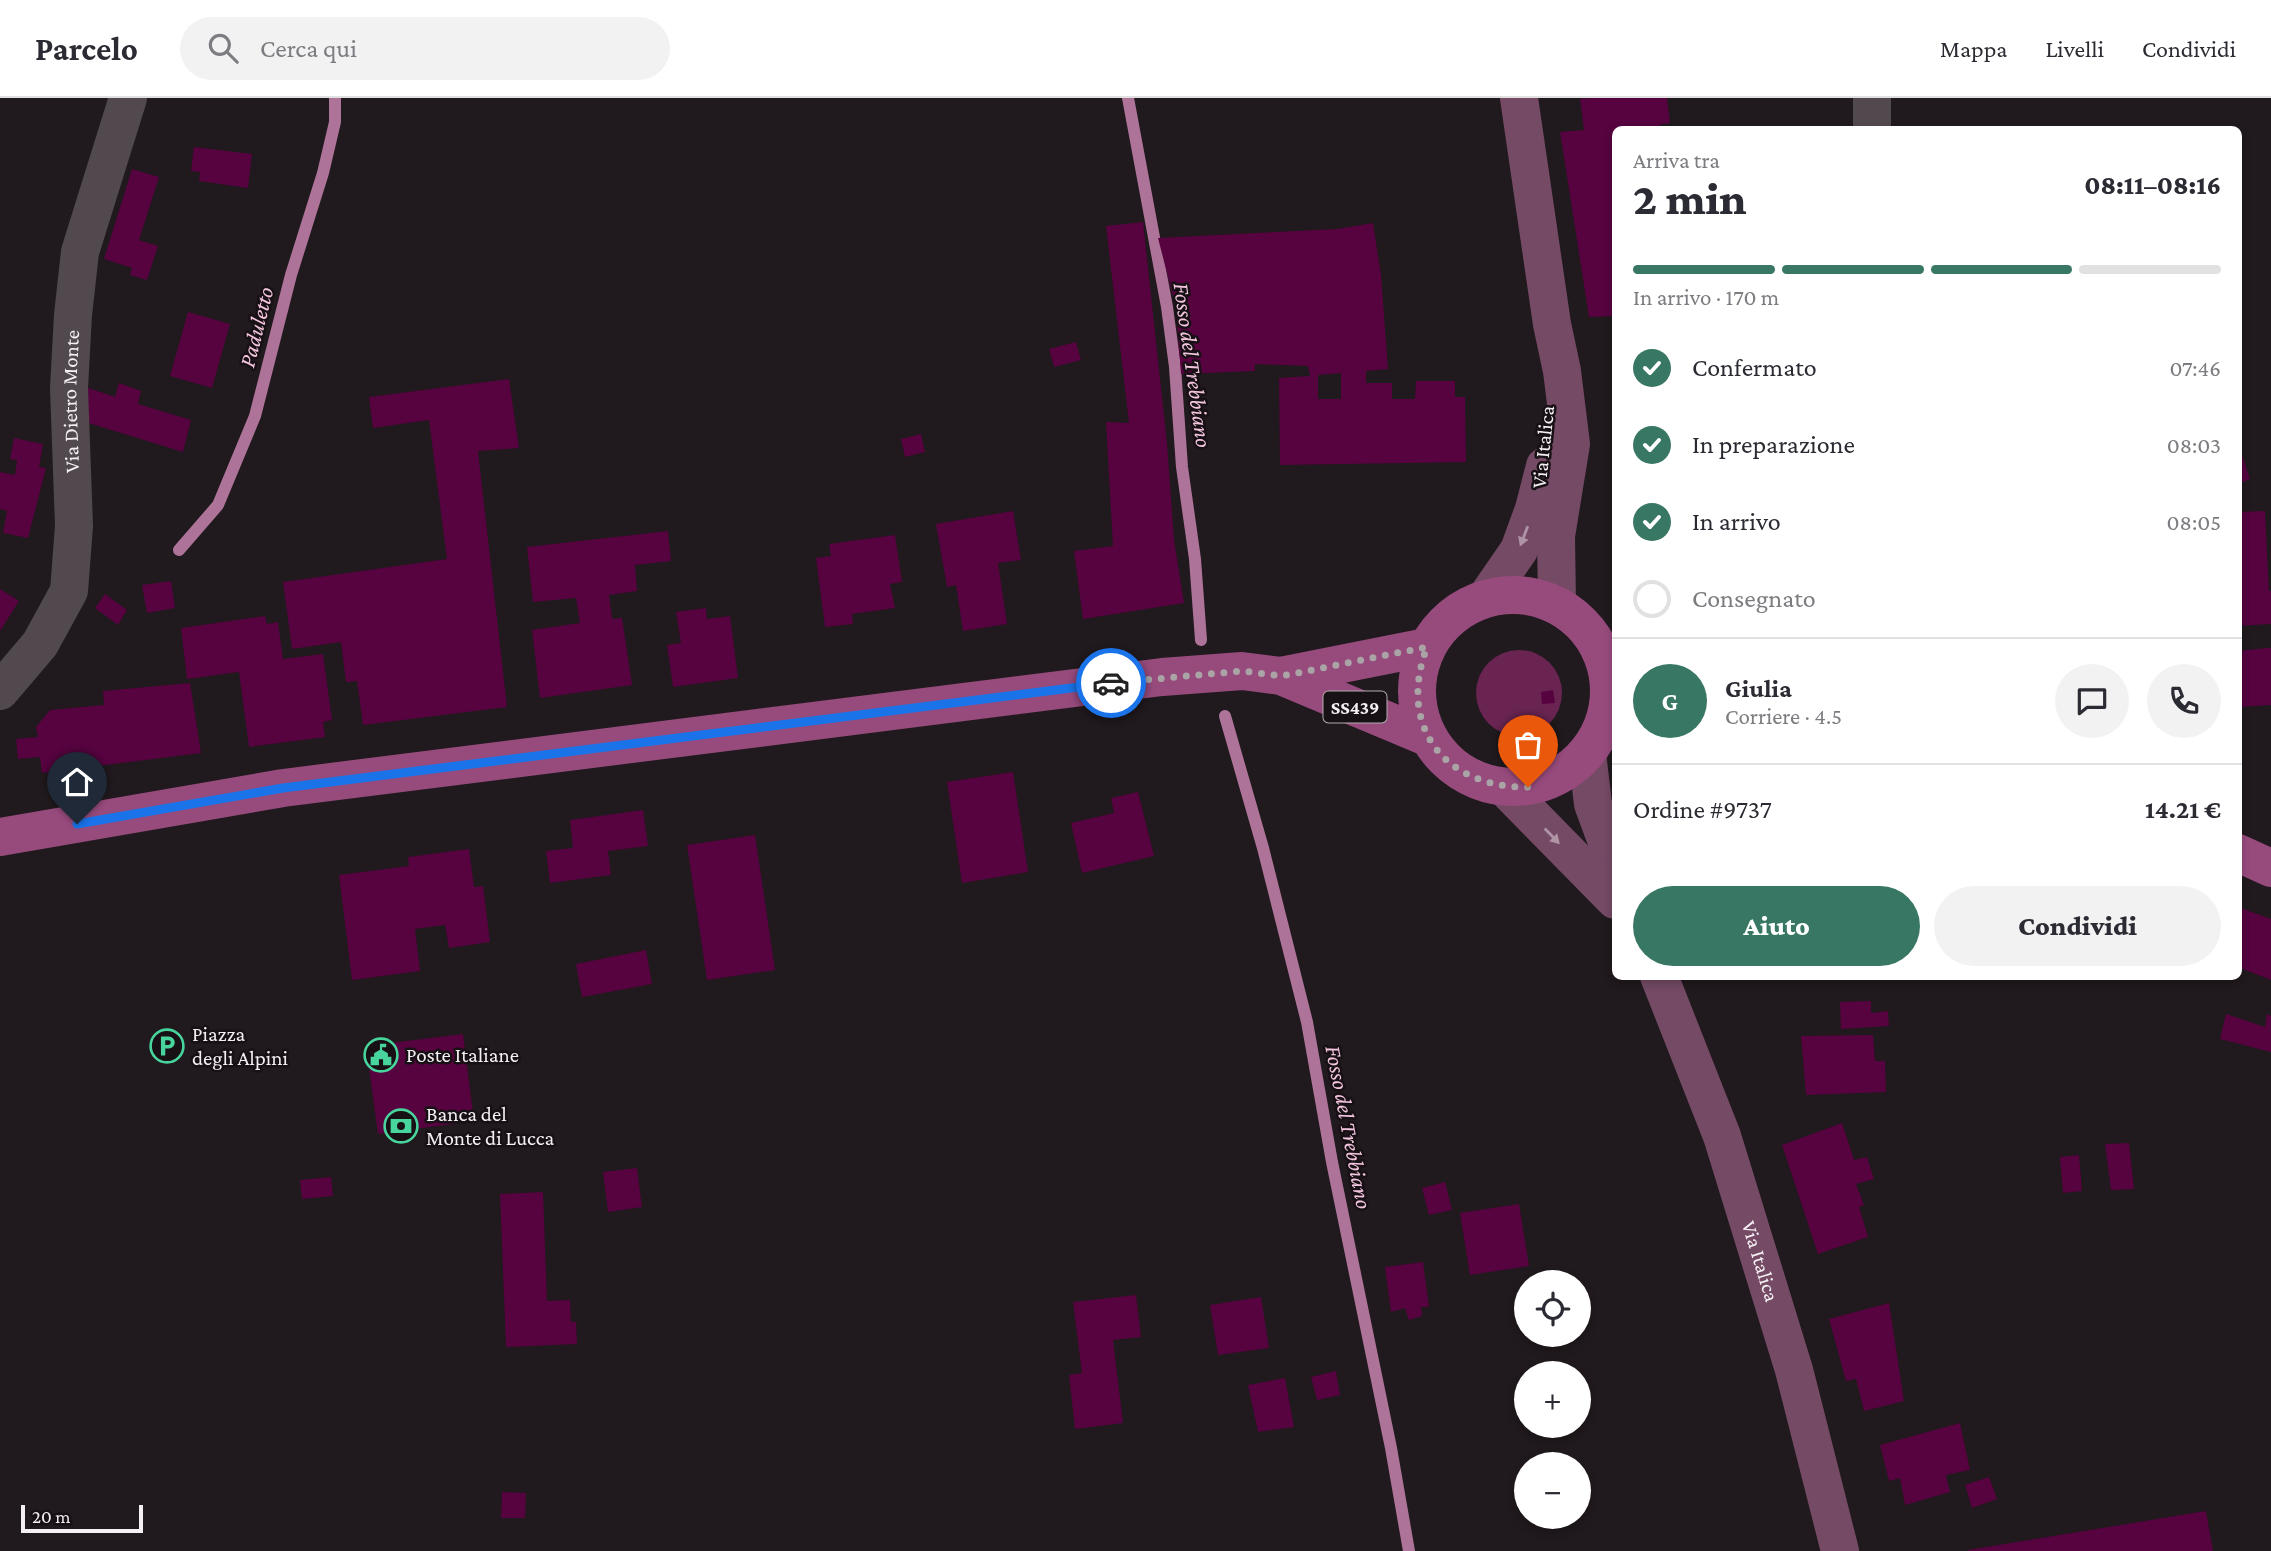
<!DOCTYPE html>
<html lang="it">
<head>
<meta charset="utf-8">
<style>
  :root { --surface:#fff; --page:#f2f2f3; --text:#2b2b33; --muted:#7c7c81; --line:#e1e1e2; --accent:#387763 }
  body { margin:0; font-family:"Crimson Pro",serif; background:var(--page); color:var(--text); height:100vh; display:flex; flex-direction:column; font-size:26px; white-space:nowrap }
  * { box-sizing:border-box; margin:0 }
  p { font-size:23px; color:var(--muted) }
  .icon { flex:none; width:38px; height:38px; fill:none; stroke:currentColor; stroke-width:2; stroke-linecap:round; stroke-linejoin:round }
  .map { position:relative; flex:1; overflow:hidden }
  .drawer { position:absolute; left:1612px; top:28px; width:630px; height:854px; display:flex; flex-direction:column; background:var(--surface); border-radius:10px; box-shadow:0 4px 10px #0003 }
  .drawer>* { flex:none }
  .fabs { position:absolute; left:1514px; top:1172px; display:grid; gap:14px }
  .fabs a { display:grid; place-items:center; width:77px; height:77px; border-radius:50%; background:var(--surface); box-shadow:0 4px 10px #0003; font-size:35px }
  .scale { position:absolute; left:21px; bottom:18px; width:122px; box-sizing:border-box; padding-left:7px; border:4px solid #f4eff2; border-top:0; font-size:19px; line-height:24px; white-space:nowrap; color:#f4eff2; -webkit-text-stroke:5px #171014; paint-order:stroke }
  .pin { position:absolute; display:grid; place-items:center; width:60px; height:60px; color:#fff; margin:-72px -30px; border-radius:50% 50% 50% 0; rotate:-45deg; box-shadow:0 0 7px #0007 }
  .pin .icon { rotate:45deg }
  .courier { position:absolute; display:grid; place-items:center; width:70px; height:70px; margin:-35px; border:5px solid #1a73e8; border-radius:50%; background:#fff; color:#222; box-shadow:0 2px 9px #0007 }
  .headline em { font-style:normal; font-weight:800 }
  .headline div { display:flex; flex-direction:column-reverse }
  .headline { display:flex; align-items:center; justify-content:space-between; height:119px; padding:0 21px }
  h1 { font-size:46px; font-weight:800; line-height:52px }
  .bar { display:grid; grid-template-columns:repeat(4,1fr); gap:10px 7px; align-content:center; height:84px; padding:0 21px }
  .bar i { height:9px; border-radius:5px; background:var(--line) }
  .bar .selected { background:var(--accent) }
  .bar p { grid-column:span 4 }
  .line { display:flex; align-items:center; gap:18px; padding:0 21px; border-top:2px solid var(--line) }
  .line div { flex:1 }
  .round { display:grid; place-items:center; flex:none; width:74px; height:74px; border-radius:37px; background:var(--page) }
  ol { padding:0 21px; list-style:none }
  li { display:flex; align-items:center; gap:21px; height:77px }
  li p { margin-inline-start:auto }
  li .icon { padding:7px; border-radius:50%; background:var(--accent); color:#fff; stroke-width:4 }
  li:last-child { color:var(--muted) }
  li i { width:38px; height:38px; border:4px solid var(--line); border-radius:50% }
  .action { display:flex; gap:14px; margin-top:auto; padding:14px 21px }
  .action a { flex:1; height:80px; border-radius:42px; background:var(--accent); color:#fff; font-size:28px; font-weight:800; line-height:80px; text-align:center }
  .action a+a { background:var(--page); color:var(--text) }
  header { display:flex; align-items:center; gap:42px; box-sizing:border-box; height:98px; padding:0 35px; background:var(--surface); border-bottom:2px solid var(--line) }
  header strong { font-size:33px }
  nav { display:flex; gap:38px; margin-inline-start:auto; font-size:24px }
  .search { width:490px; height:63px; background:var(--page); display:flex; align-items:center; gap:18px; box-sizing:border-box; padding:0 24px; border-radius:38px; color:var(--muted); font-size:26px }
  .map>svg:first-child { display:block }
</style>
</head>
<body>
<header>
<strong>Parcelo</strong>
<div class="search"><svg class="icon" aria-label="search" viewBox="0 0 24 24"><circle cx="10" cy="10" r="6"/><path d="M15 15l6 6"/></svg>Cerca qui</div>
<nav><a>Mappa</a><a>Livelli</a><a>Condividi</a></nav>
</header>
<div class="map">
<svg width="2271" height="1453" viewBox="0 0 2271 1453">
  <rect width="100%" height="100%" fill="#20191d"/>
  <path fill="#692452" d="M1476 595a43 43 0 1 1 86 0a43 43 0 1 1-86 0Z"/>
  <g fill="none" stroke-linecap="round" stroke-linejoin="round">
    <path stroke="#ad7398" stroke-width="12" d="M1128 0 1167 209 1175 269 1182 369 1195 461 1201 542
      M179 452 218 407 255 318 291 177 323 75 335 24V0
      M1225 618 1263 750 1307 924 1332 1064 1391 1350 1409 1453"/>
  </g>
  <path fill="#56033f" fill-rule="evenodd" d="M1593 0H1667L1670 25 1659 27 1660 32H1615V218L1589 219 1560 34 1584 32 1580 1Z
    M194 49 252 56 248 90 199 83 200 74 191 73Z
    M132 71 159 79 139 142 158 148 147 182 130 177 132 170 104 161Z
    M1143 124 1167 345 1174 442 1184 505 1083 521 1074 453 1113 448 1106 324 1129 325 1106 128Z
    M1373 125 1381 177 1388 271 1366 273V285H1392V301H1415L1416 283H1455V299H1465L1466 364 1280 367 1279 280 1310 278 1308 268 1255 266V273L1181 276 1176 210 1158 140 1337 131ZM1341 275V301H1318V277Z
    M188 214 230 226 212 290 170 278Z
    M1076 244 1081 262 1054 269 1049 251Z
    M509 281 519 350 478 353 507 609 363 627 357 583 346 584 341 544 292 551 283 484 447 461 429 322 373 330 369 299Z
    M119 285 141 293 138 306 191 322 183 354 82 323 80 287 115 299Z
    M921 336 925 354 905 359 901 341Z
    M14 340 43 346 39 369 46 370 28 440 3 435 7 413 0 411V374L15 377 17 362 10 361Z
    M2240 351 2250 381 2238 386V352Z
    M1013 413 1021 462 998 465 1007 526 963 533 956 487 947 489 936 426Z
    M2265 413 2269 493H2271V526L2238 528V414Z
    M668 433 671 463 635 467 637 493 609 497 612 521 622 520 632 587 540 600 532 532 580 525 576 500 533 504 527 449Z
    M895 437 902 484 890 486 895 510 852 516 853 526 825 529 816 460 831 458 829 446Z
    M171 483 175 510 147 515 142 487Z
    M0 491 19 503 0 533Z
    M105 496 127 512 118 527 95 510Z
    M706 510 707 521 730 518 738 580 673 589 667 547 681 545 676 514Z
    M265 518 267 526 278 524 283 561 323 556 332 622 323 624 325 639 249 649 239 574 187 581 181 530Z
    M2267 550H2271V607L2238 609V553Z
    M190 585 201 655 42 675 40 659 18 661 16 641 38 639 36 629 50 612 104 607 103 593Z
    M1553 592 1555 605 1542 606 1541 594Z
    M1013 674 1028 774 962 785 947 684Z
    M1138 694 1154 758 1082 775 1071 725 1114 715 1111 700Z
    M643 712 648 748 608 753 611 777 550 785 546 753 573 750 570 722Z
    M755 737 775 872 707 882 687 747Z
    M469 751 474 789 483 788 490 844 449 850 445 827 415 831 420 873 352 882 339 777 409 768 408 759Z
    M2238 809 2271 821V882L2238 869Z
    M646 852 652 886 582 899 576 866Z
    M1871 903V915L1888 913 1889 928 1841 931 1840 904Z
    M2226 916 2265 929 2267 916 2271 918V954L2220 941Z
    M463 936 474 1023 378 1036 366 948Z
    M1873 937 1875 963H1885L1886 994 1806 997 1801 938Z
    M1842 1025 1854 1062 1867 1059 1874 1081 1856 1086 1864 1107 1859 1109 1868 1139 1818 1156 1782 1047Z
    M2129 1045 2134 1091 2111 1092 2105 1046Z
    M2079 1057 2082 1093 2063 1095 2060 1059Z
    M637 1070 642 1109 608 1114 603 1074Z
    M331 1079 333 1098 302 1101 300 1082Z
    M1445 1084 1452 1112 1429 1117 1422 1090Z
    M543 1094 547 1203 570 1202 571 1224H576L577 1246 506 1249 500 1096Z
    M1519 1106 1529 1168 1470 1177 1460 1115Z
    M1423 1164 1429 1209H1421L1422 1218 1409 1222 1405 1210 1391 1214 1385 1169Z
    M1136 1197 1141 1239 1113 1242 1123 1325 1075 1331 1069 1277 1082 1275 1073 1204Z
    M1261 1199 1269 1250 1218 1257 1210 1207Z
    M1889 1205 1904 1303 1864 1313 1856 1281 1846 1283 1829 1221Z
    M1336 1273 1340 1297 1317 1302 1311 1279Z
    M1285 1280 1294 1329 1258 1334 1248 1287Z
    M1960 1325 1970 1372 1946 1377 1950 1394 1905 1407 1900 1380 1889 1383 1880 1347Z
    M1989 1379 1997 1401 1972 1410 1965 1387Z
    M502 1394 526 1395 525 1420H501Z
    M2206 1413 2213 1453H1968V1452Z"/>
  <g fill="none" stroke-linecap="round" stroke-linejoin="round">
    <g stroke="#51494d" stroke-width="38">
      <path d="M1872 32V0"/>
      <path id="s1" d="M0 593 40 546 69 493 74 428 69 290 73 217 80 154 128 0"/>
    </g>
    <g stroke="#744a65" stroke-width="38">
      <path d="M1519 0 1552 226 1562 273 1571 346 1556 438 1557 506"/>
      <path d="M1486 500 1519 452 1534 411 1545 368"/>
      <path d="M1587 655 1593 706 1615 766"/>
      <path d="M1504 689 1615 802"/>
      <path id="s2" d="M1659 878 1722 1038 1794 1272 1840 1453"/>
    </g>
    <path stroke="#974b7d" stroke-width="38" d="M1417 593a96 96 0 1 1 192 0a96 96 0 1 1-192 0Z
      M1281 578 1427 549
      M0 739 283 690 1162 579 1242 573 1281 578 1429 640
      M2238 755 2271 770"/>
  </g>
  <defs><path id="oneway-solid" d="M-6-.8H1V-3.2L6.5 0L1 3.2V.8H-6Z" transform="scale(1.75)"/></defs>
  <g fill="#ae94a4">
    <use href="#oneway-solid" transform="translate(1524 438) rotate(111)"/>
    <use href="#oneway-solid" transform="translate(1552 738) rotate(46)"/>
  </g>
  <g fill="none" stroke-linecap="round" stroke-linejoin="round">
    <path stroke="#aaa4a7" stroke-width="7" stroke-dasharray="0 12.6" d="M1111 585 1242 573 1282 578 1427 549C1397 628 1444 690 1528 689"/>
    <path stroke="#1a73e8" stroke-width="9" d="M77 726 283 690 1111 585"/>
  </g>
  <defs>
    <symbol id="parking-ring" viewBox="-11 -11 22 22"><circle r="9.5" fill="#171014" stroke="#48d49d" stroke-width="1.5"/><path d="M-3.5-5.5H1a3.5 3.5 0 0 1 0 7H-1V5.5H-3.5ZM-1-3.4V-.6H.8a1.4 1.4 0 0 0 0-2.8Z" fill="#48d49d"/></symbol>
    <symbol id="civic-ring" viewBox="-11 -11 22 22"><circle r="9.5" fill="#171014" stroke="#48d49d" stroke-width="1.5"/><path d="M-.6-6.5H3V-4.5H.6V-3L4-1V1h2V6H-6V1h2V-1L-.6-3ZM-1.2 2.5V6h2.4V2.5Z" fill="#48d49d"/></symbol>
    <symbol id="bank-ring" viewBox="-11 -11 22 22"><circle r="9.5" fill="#171014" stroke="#48d49d" stroke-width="1.5"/><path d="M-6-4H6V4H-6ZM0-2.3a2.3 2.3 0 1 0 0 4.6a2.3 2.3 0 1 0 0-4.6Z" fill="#48d49d"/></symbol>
  </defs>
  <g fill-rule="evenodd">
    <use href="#parking-ring" x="148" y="929" width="38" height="38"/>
    <use href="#civic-ring" x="362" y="938" width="38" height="38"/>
    <use href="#bank-ring" x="382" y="1009" width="38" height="38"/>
  </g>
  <g text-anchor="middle" stroke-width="5" stroke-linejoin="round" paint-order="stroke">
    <rect fill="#171014" stroke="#b2acaf" stroke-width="2" x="1323.5" y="593.5" width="63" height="31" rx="5"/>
    <g font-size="19" font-weight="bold" fill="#f4eff2">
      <text x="1355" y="616">SS439</text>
    </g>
    <g font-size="21" fill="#f4eff2" stroke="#171014">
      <text dy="7" stroke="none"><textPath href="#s1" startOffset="312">Via Dietro Monte</textPath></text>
      <text transform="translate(1543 349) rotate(-84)" y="7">Via Italica</text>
      <text dy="7" stroke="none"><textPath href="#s2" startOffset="303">Via Italica</textPath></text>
    </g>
    <g font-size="21" fill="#f4eff2" stroke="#171014" text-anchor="start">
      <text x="192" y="943">Piazza<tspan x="192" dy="24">degli Alpini</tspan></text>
      <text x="406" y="964">Poste Italiane</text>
      <text x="426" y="1023">Banca del<tspan x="426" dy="24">Monte di Lucca</tspan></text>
    </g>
    <g font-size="23" font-style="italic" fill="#f2c4de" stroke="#171014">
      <text transform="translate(256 229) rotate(-76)" y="8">Paduletto</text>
      <text transform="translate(1193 267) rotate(82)" y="8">Fosso del Trebbiano</text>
      <text transform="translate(1349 1029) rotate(79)" y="8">Fosso del Trebbiano</text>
    </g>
  </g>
</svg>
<div class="fabs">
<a><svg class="icon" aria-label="locate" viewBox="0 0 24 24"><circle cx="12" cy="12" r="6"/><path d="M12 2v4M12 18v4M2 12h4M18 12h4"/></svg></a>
<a>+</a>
<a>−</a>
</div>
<div class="scale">20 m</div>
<div class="pin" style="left:1528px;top:689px;background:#ea580c"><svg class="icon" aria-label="bag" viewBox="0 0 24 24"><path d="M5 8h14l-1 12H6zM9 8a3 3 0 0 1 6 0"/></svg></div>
<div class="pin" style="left:77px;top:726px;background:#1f2937"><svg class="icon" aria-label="home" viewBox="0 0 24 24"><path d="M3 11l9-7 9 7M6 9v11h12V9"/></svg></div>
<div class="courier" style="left:1111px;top:585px"><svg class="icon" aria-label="car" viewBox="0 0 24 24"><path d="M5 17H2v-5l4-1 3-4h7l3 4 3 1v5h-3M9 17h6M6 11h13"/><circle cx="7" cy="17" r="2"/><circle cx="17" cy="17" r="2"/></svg></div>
<section class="drawer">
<div class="headline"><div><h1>2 min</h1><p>Arriva tra</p></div><em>08:11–08:16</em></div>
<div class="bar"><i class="selected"></i><i class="selected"></i><i class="selected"></i><i></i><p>In arrivo · 170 m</p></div>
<ol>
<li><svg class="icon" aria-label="check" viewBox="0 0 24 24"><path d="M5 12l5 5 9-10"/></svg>Confermato<p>07:46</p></li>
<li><svg class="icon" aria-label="check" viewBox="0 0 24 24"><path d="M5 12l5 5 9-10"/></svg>In preparazione<p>08:03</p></li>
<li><svg class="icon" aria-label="check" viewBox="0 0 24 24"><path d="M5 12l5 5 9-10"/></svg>In arrivo<p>08:05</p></li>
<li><i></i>Consegnato</li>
</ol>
<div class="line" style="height:126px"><b class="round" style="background:var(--accent);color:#fff">G</b><div><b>Giulia</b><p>Corriere · 4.5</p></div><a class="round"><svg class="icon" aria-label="chat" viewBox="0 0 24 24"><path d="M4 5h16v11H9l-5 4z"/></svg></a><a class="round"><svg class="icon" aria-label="phone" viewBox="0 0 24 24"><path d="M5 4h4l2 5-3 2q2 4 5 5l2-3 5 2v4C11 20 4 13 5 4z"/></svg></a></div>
<div class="line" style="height:91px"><div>Ordine #9737</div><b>14.21 €</b></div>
<div class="action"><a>Aiuto</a><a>Condividi</a></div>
</section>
</div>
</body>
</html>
